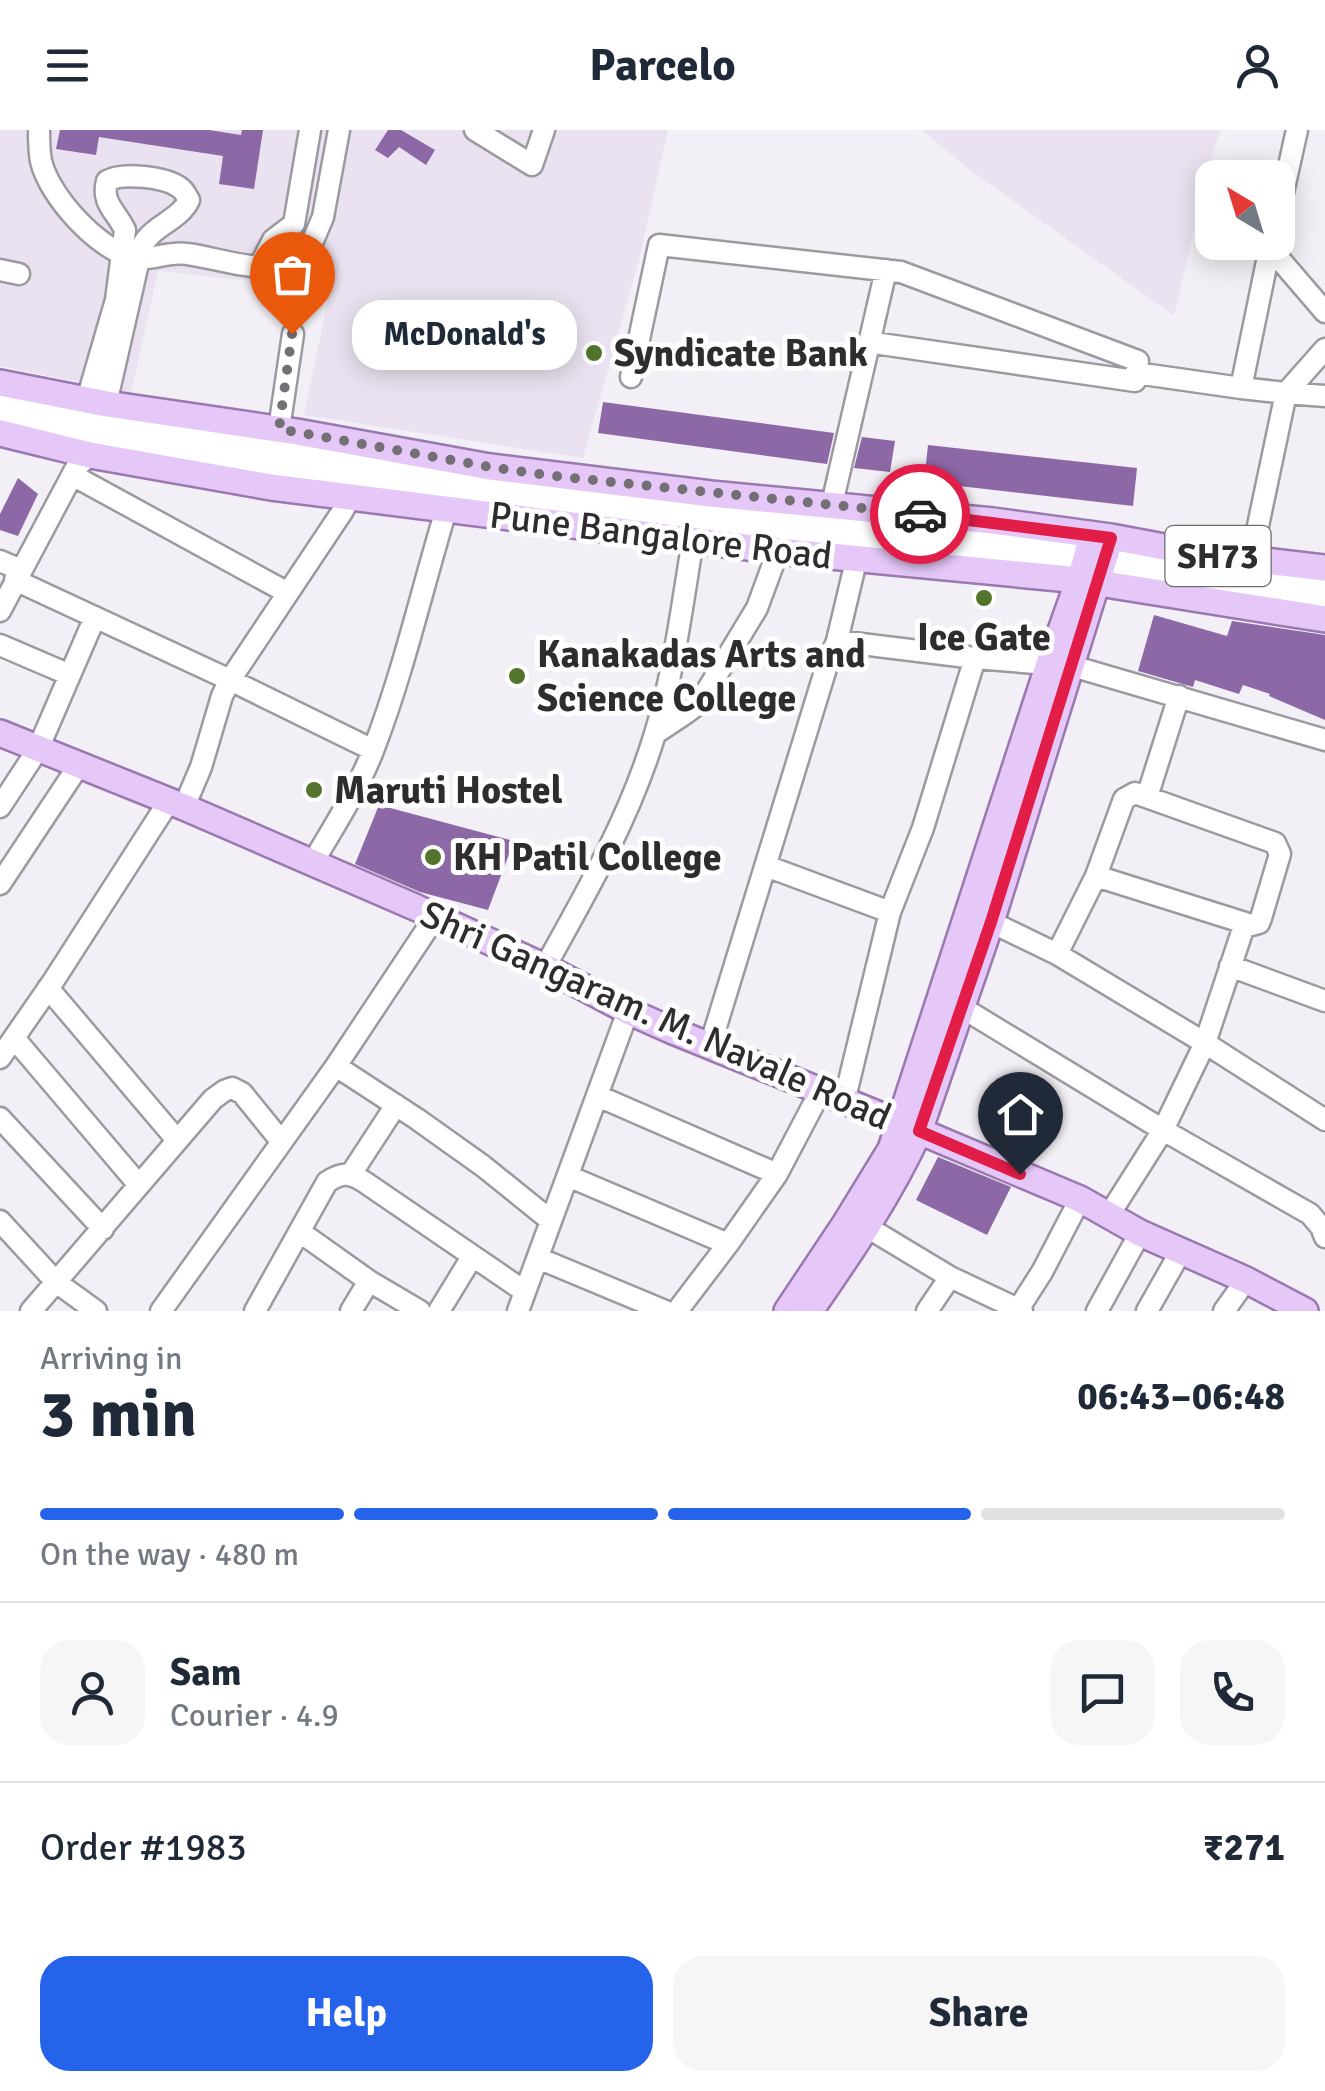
<!DOCTYPE html>
<html lang="en">
<head>
<meta charset="utf-8">
<style>
  :root { --surface:#fff; --page:#f6f6f7; --text:#1f2937; --muted:#747a83; --line:#e0e1e3; --accent:#2563eb }
  body { margin:0; font-family:Signika,sans-serif; background:var(--page); color:var(--text); height:100vh; display:flex; flex-direction:column; font-size:38px; white-space:nowrap }
  * { box-sizing:border-box; margin:0 }
  p { font-size:32px; color:var(--muted) }
  .icon { flex:none; width:55px; height:55px; fill:none; stroke:currentColor; stroke-width:2; stroke-linecap:round; stroke-linejoin:round }
  .map { position:relative; height:1181px; overflow:hidden }
  .sheet { display:flex; flex-direction:column; background:var(--surface); flex:1 }
  .sheet>* { flex:none }
  .needle { width:65px; rotate:322deg }
  .controls { position:absolute; left:1195px; top:30px; display:grid; gap:20px }
  .controls a { display:grid; place-items:center; width:100px; height:100px; border-radius:20px; background:var(--surface); box-shadow:0 5px 25px #0003; font-size:50px }
  .pin { position:absolute; display:grid; place-items:center; width:85px; height:85px; color:#fff; margin:-102px -42px; border-radius:50% 50% 50% 0; rotate:-45deg; box-shadow:0 0 10px #0007 }
  .pin .icon { rotate:45deg }
  .courier { position:absolute; display:grid; place-items:center; width:100px; height:100px; margin:-50px; border:8px solid #e11d48; border-radius:50%; background:#fff; color:#222; box-shadow:0 2px 12px #0007 }
  .bubble { position:absolute; height:70px; border-radius:30px; background:var(--surface); box-shadow:0 5px 25px #0003; font-size:32px; font-weight:700; line-height:70px; text-align:center }
  .head em { font-style:normal; font-weight:700 }
  .head div { display:flex; flex-direction:column-reverse }
  .head { display:flex; align-items:center; justify-content:space-between; height:170px; padding:0 40px }
  h1 { font-size:65px; font-weight:700; line-height:75px }
  .bar { display:grid; grid-template-columns:repeat(4,1fr); gap:15px 10px; align-content:center; height:120px; padding:0 40px }
  .bar i { height:12px; border-radius:8px; background:var(--line) }
  .bar .selected { background:var(--accent) }
  .bar p { grid-column:span 4 }
  .line { display:flex; align-items:center; gap:25px; padding:0 40px; border-top:2px solid var(--line) }
  .line div { flex:1 }
  .round { display:grid; place-items:center; flex:none; width:105px; height:105px; border-radius:30px; background:var(--page) }
  .action { display:flex; gap:20px; margin-top:auto; padding:20px 40px }
  .action a { flex:1; height:115px; border-radius:30px; background:var(--accent); color:#fff; font-size:40px; font-weight:700; line-height:115px; text-align:center }
  .action a+a { background:var(--page); color:var(--text) }
  header { display:flex; justify-content:space-between; align-items:center; height:130px; padding:0 40px; background:var(--surface); font-size:45px; font-weight:700 }
  .map>svg:first-child { display:block }
</style>
</head>
<body>
<header><svg class="icon" aria-label="menu" viewBox="0 0 24 24"><path d="M4 6h16M4 12h16M4 18h16"/></svg>Parcelo<svg class="icon" aria-label="person" viewBox="0 0 24 24"><circle cx="12" cy="8" r="4"/><path d="M4 21q1-7 8-7t8 7"/></svg></header>
<div class="map">
<svg width="1325" height="1181" viewBox="0 0 1325 1181">
  <rect width="100%" height="100%" fill="#f3eff6"/>
  <path fill="#eae2f0" d="M0 0H668L639 130 583 328 304 285 330 160 158 141 131 263 0 236Z
    M922 0H1221L1212 24 1174 186 970 40Z"/>
  <path fill="#8d68a6" d="M60 0H209L241 5 242 0H263L254 59 219 54 223 26 99 7 96 25 56 19Z
    M388 0H401L435 20 426 35 399 17 388 28 375 20Z
    M603 272 834 303 827 334 598 303Z
    M862 307 895 311 890 342 854 338Z
    M928 315 1137 338 1133 376 924 352Z
    M18 348 38 364 18 406 0 400V384Z
    M1154 485 1227 506 1232 491 1325 505V590L1269 566 1270 564 1243 555 1239 564 1195 550 1193 557 1138 541Z
    M379 675 514 711 488 780 420 762 355 734Z
    M938 1027 1011 1057 987 1105 916 1070Z"/>
  <g fill="none" stroke-linecap="round" stroke-linejoin="round">
    <defs>
      <path id="minor" d="M39 0C39 10 39 21 41 31 49 66 98 120 134 128 151 131 169 121 187 124 218 128 256 143 286 134 293 132 301 128 307 125L323 87 339 0
        M475 0 532 35 544 0
        M1278 85 1297 0
        M1270 118 1325 182
        M259 137 273 110 294 94 310 0
        M0 140 19 144
        M1136 243 1241 258 1271 112
        M631 247 659 115 901 142 1138 231 1135 251 874 213
        M1241 258 1286 263 1325 219
        M0 270 146 299 403 340 576 365 761 383 862 400 1028 413 1220 441 1325 453
        M84 280 116 170 125 100C116 81 101 73 107 51 122 42 165 47 179 57 185 61 185 64 189 70 180 90 153 95 142 116L103 287
        M0 288C283 350 572 381 860 413 915 420 971 423 1026 429 1126 440 1225 460 1325 472
        M279 299 293 204
        M74 346 288 463
        M832 374 886 140
        M1251 429 1286 263 1325 266
        M0 431 21 440
        M15 450 230 550 373 620
        M0 481 77 336 90 325 94 314
        M837 511 975 528 1072 536 1325 610
        M0 515 70 545
        M656 603 686 583 699 573 708 559 757 478 778 421
        M1147 667 1179 566
        M0 677 38 619 95 487
        M184 677 201 637 222 566 230 550 342 382 351 366
        M312 734C334 696 359 658 374 618 404 540 422 459 446 380
        M766 736 890 782
        M1096 746 1245 793 1205 913 1325 990
        M0 754 79 635
        M991 792 1057 824 1205 913 1163 1000 1109 1085
        M1057 824 1096 746 1124 669 1135 663 1275 713 1280 724 1261 788 1259 793 1252 795 1245 793
        M1230 836 1325 871
        M545 837C586 763 629 689 654 607 674 544 682 475 693 410
        M48 858 177 1010
        M961 877 1163 1000 1310 1084 1321 1097 1325 1107
        M14 908 138 1054
        M710 916 827 535 837 511 857 427
        M0 928 54 850 169 671
        M336 936 417 989 483 1036 550 1090
        M598 966 777 1044
        M844 972 890 782 923 698 975 528
        M0 988 103 1099
        M351 1044 396 975
        M568 1046 728 1114
        M0 1091 56 1152 96 1181
        M867 1097 950 1147 927 1181
        M300 1102 369 1151 420 1181
        M538 1128 665 1181
        M950 1147 1022 1181
        M31 1181 213 969 224 961 232 958 242 963 281 1011
        M161 1181 336 936 435 787
        M255 1181 327 1052C341 1043 348 1042 363 1051L524 1161
        M351 1181 369 1151
        M439 1181 472 1127
        M518 1181 628 881
        M677 1181 728 1114 777 1044 820 962
        M1017 1181 1042 1142 1080 1069
        M1097 1181 1140 1103
        M1147 1181 1181 1121
        M1224 1181 1246 1150"/>
      <path id="major" d="M0 253 107 274 297 302 490 337 711 364 993 391 1111 407 1196 423 1325 438
        M0 303 90 325 271 357 778 421 1080 450 1325 489
        M0 603 184 677 417 778 545 837 628 881 673 901 919 1001 1080 1069 1140 1103 1246 1150 1305 1181
        M787 1181 845 1094 891 1019 1049 534 1084 436 1092 405
        M810 1181C850 1123 890 1065 919 1001L991 792 1111 407"/>
    </defs>
    <use href="#minor" stroke="#9d99a0" stroke-width="25"/>
    <use href="#major" stroke="#9979af" stroke-width="30"/>
    <use href="#minor" stroke="#fff" stroke-width="20"/>
    <use href="#major" stroke="#e5c8f8" stroke-width="25"/>
  </g>
  <g fill="none" stroke-linecap="round" stroke-linejoin="round">
    <path stroke="#737075" stroke-width="10" stroke-dasharray="0 18" d="M292 204 279 299 490 337 554 346 920 384"/>
    <path stroke="#e11d48" stroke-width="12" d="M920 384 1111 408 991 792 919 1001 1020 1044"/>
  </g>
  <g fill="#52742d" stroke="#fefefe" stroke-width="4">
    <circle cx="594" cy="223" r="10"/>
    <circle cx="984" cy="468" r="10"/>
    <circle cx="517" cy="546" r="10"/>
    <circle cx="314" cy="660" r="10"/>
    <circle cx="433" cy="727" r="10"/>
  </g>
  <g text-anchor="middle" stroke-width="10" stroke-linejoin="round" paint-order="stroke">
    <rect fill="#fefefe" stroke="#6c6b6d" stroke-width="2.5" x="1165.5" y="396" width="105" height="60" rx="8"/>
    <g font-size="35" font-weight="bold" fill="#2e2c2f">
      <text x="1218" y="438">SH73</text>
    </g>
    <g font-size="38" font-weight="bold" fill="#2e2c2f" stroke="#fefefe" text-anchor="start">
      <text x="614" y="236">Syndicate Bank</text>
      <text x="984" y="520" text-anchor="middle">Ice Gate</text>
      <text x="537" y="537">Kanakadas Arts and<tspan x="537" dy="44">Science College</tspan></text>
      <text x="334" y="673">Maruti Hostel</text>
      <text x="453" y="740">KH Patil College</text>
    </g>
    <g font-size="38" fill="#2e2c2f" stroke="#fefefe">
      <text transform="translate(661 405) rotate(7)" y="13">Pune Bangalore Road</text>
      <text transform="translate(656 885) rotate(24)" y="13">Shri Gangaram. M. Navale Road</text>
    </g>
  </g>
</svg>
<div class="controls">
<a><svg class="needle" viewBox="-14 -14 28 28"><path d="M0-13l5 13h-10z" fill="#e53935"/><path d="M0 13l5-13h-10z" fill="#747a83"/></svg></a>
</div>
<div class="pin" style="left:292px;top:204px;background:#ea580c"><svg class="icon" aria-label="bag" viewBox="0 0 24 24"><path d="M5 8h14l-1 12H6zM9 8a3 3 0 0 1 6 0"/></svg></div>
<div class="pin" style="left:1020px;top:1044px;background:#1f2937"><svg class="icon" aria-label="home" viewBox="0 0 24 24"><path d="M3 11l9-7 9 7M6 9v11h12V9"/></svg></div>
<div class="courier" style="left:920px;top:384px"><svg class="icon" aria-label="car" viewBox="0 0 24 24"><path d="M5 17H2v-5l4-1 3-4h7l3 4 3 1v5h-3M9 17h6M6 11h13"/><circle cx="7" cy="17" r="2"/><circle cx="17" cy="17" r="2"/></svg></div>
<div class="bubble" style="left:352px;top:170px;width:225px">McDonald's</div>
</div>
<section class="sheet">
<div class="head"><div><h1>3 min</h1><p>Arriving in</p></div><em>06:43–06:48</em></div>
<div class="bar"><i class="selected"></i><i class="selected"></i><i class="selected"></i><i></i><p>On the way · 480 m</p></div>
<div class="line" style="height:180px"><a class="round"><svg class="icon" aria-label="person" viewBox="0 0 24 24"><circle cx="12" cy="8" r="4"/><path d="M4 21q1-7 8-7t8 7"/></svg></a><div><b>Sam</b><p>Courier · 4.9</p></div><a class="round"><svg class="icon" aria-label="chat" viewBox="0 0 24 24"><path d="M4 5h16v11H9l-5 4z"/></svg></a><a class="round"><svg class="icon" aria-label="phone" viewBox="0 0 24 24"><path d="M5 4h4l2 5-3 2q2 4 5 5l2-3 5 2v4C11 20 4 13 5 4z"/></svg></a></div>
<div class="line" style="height:130px"><div>Order #1983</div><b>₹271</b></div>
<div class="action"><a>Help</a><a>Share</a></div>
</section>
</body>
</html>
